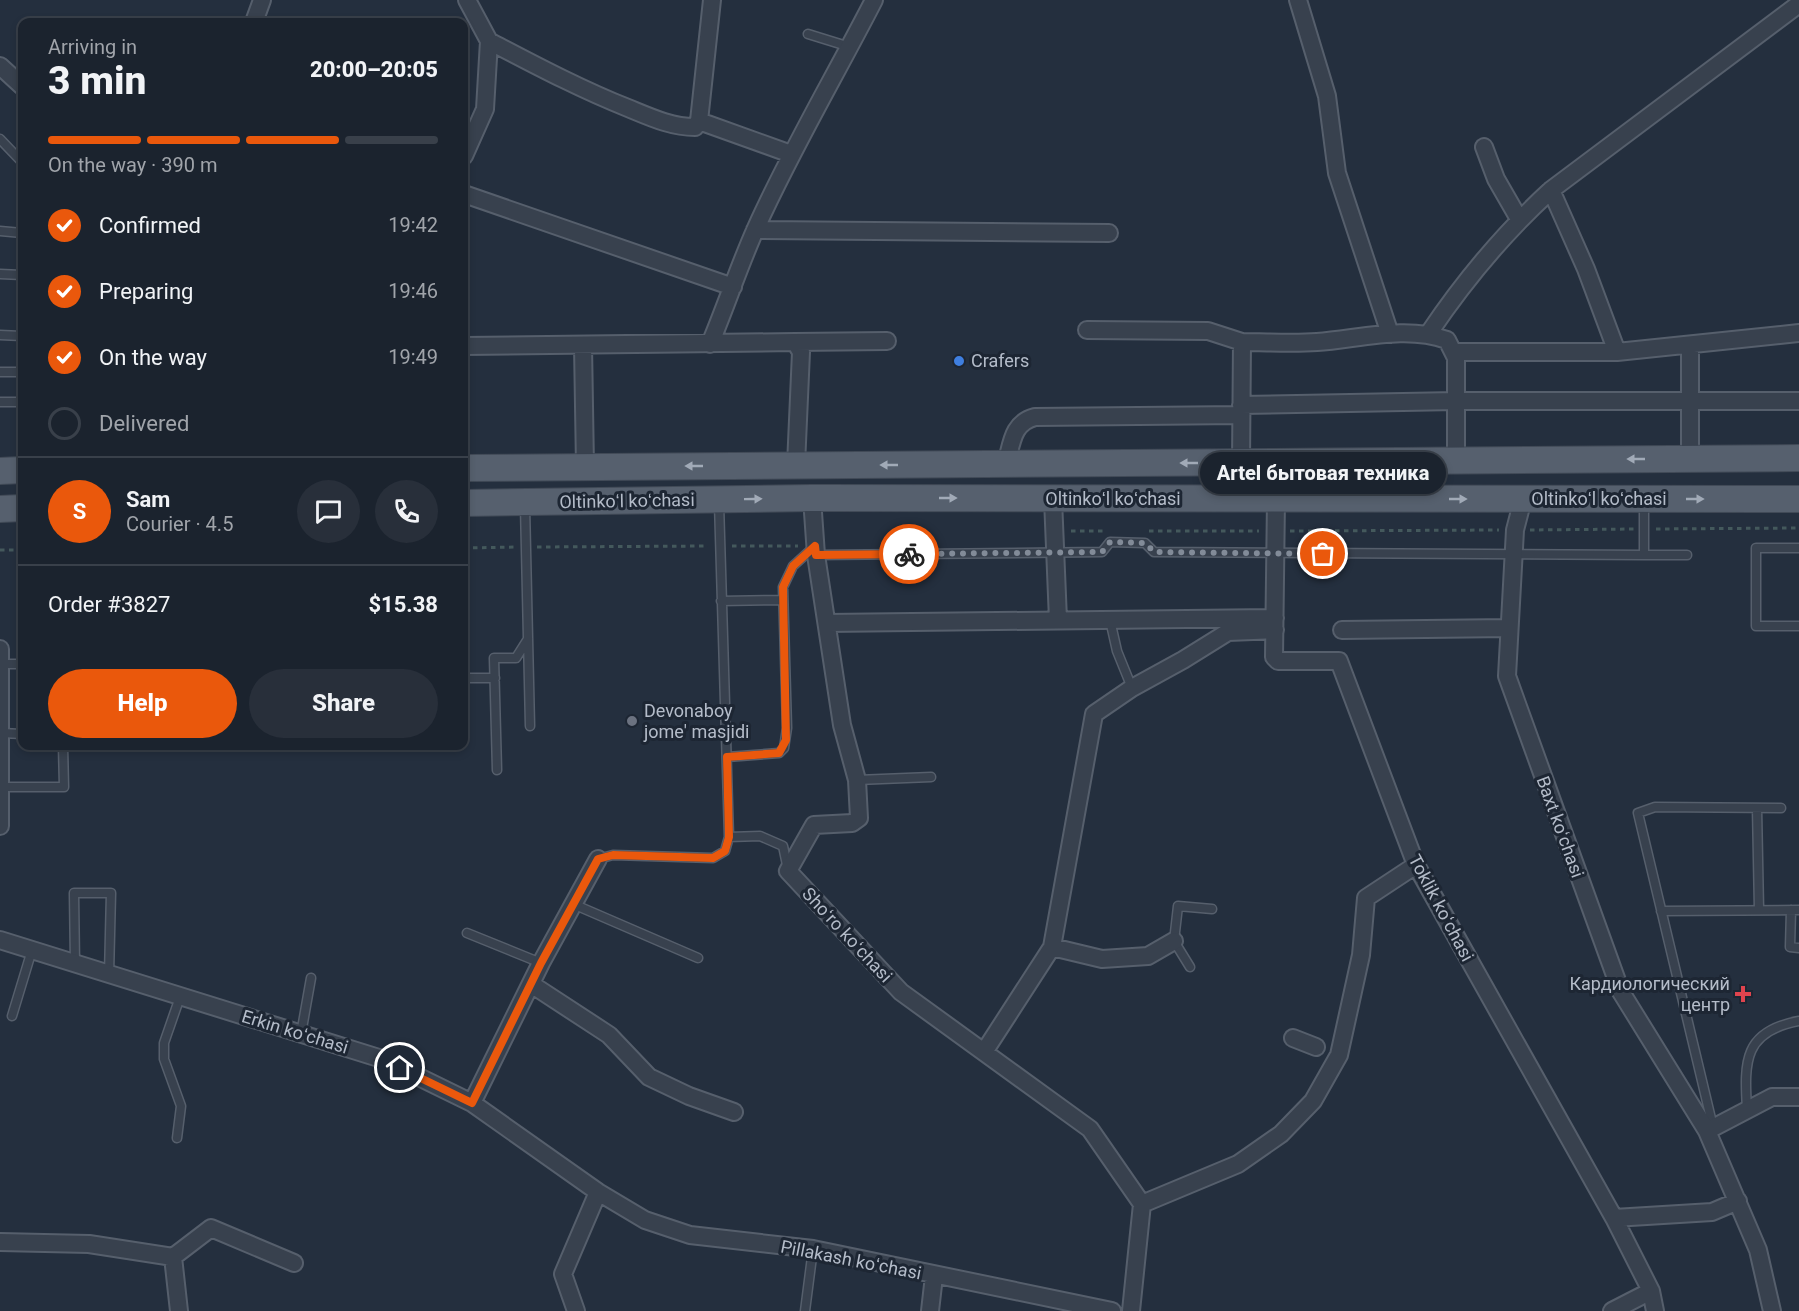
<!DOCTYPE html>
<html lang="en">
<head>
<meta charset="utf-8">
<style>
  :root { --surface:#1b232e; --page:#282f3a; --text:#f1f3f6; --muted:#a0a4aa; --line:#39404a; --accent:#ea580c }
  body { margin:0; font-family:Roboto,sans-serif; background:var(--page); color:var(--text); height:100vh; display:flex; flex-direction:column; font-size:22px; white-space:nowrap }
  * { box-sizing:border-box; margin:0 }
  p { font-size:20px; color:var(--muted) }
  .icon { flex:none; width:33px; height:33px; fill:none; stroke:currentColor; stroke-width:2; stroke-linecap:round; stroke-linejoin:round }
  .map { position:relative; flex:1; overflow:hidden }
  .drawer { position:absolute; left:18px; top:18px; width:450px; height:732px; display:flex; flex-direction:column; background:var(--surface); border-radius:12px; box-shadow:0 3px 9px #0003,0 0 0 2px var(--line) }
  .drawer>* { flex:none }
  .pin { position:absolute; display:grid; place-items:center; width:51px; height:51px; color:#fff; margin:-26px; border:3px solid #fff; border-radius:50%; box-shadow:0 2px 6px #0007 }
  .courier { position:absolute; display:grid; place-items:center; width:60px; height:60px; margin:-30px; border:4px solid #ea580c; border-radius:50%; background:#fff; color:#222; box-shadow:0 2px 8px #0007 }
  .bubble { position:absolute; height:42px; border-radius:21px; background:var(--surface); box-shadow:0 3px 9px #0003,0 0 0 2px var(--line); font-size:20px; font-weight:800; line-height:42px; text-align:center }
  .headline em { font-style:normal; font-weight:800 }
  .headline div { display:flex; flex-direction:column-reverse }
  .headline { display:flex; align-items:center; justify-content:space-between; height:102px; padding:0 30px }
  h1 { font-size:39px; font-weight:800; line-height:45px }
  .bar { display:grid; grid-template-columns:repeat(4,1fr); gap:9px 6px; align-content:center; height:72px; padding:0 30px }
  .bar i { height:8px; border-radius:4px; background:var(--line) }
  .bar .on { background:var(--accent) }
  .bar p { grid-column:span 4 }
  .line { display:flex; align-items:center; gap:15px; padding:0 30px; border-top:2px solid var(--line) }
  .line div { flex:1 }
  .round { display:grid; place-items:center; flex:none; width:63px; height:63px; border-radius:32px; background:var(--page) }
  ol { padding:0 30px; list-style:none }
  li { display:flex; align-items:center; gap:18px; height:66px }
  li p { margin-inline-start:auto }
  li .icon { padding:6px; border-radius:50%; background:var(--accent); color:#fff; stroke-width:4 }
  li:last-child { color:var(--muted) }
  li i { width:33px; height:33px; border:3px solid var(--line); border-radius:50% }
  .cta { display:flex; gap:12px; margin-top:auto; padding:12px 30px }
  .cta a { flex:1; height:69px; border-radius:36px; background:var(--accent); color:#fff; font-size:24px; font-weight:800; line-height:69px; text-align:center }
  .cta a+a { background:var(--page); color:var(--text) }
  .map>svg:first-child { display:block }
</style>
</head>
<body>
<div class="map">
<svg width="1799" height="1311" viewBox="0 0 1799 1311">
  <rect width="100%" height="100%" fill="#242f3e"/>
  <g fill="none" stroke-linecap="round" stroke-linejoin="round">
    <defs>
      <path id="service" d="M808 34 850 47
        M0 139 22 162
        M0 231 22 233
        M0 274 22 275
        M0 335 22 336
        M0 372H22
        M0 402H22
        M525 506 530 726
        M1799 548H1756V626H1799
        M816 555 1102 552 1110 542 1145 543 1154 552 1644 555V503
        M1644 555H1687
        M721 601 783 600
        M1110 620 1117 651 1132 688
        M1 664H22
        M464 678H495
        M2 733 22 734
        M727 757 779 753 784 748 787 728 783 587 793 566 815 546
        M497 770 494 658H516L528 639
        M857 780 931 777
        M2 787H64L63 746
        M1757 808 1759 910
        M729 837 760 836 783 846 788 870
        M598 859 613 855 713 858 725 851 729 837 719 503
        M573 904 698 958
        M1791 910 1790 947 1799 948
        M1661 911 1799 910
        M467 933 541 963
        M75 964 74 893H111L109 975
        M1190 967 1174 941 1178 906 1212 909
        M12 1016 32 950
        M301 1034 311 978
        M1747 1109C1744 1061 1744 1031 1799 1021
        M1713 1127 1638 813 1655 807 1781 808
        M177 1138 181 1106 164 1059V1043L180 997
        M805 1311 813 1249"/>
      <path id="minor" d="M1298 0 1327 96 1337 173 1390 334
        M254 22 262 0
        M489 41C535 65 580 89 628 108 650 117 671 127 695 127L699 121 791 154
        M0 66 22 86
        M699 121 712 0
        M1484 147 1496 179 1519 219
        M464 156 485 109 489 41 467 0
        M1551 190 1586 269 1617 352
        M464 194 733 287
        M755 230 1109 233
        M1087 330 1208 331 1242 342
        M1429 333C1464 281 1505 232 1551 190L1799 4
        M795 342 887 341
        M710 344C726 306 739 266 756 228 791 150 835 76 874 0
        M583 345 585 467
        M1690 345V459
        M464 346 795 342 801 352 796 465
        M1454 352H1617L1799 333
        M1241 405 1456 401H1799
        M1241 462 1242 342C1267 342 1292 344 1317 342 1359 339 1406 325 1447 340L1456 358V461
        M1006 464C1012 443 1012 423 1035 417L1241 415
        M812 498 816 555 842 725 857 780 859 818 852 823 814 825 788 871 901 992 1090 1129 1142 1204 1131 1311
        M1053 499 1058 620
        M1276 499 1274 657 1278 661H1339L1416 865 1614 1218 1651 1291 1655 1311
        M1523 499 1515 530 1507 676 1621 992 1707 1131 1758 1250 1772 1311
        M827 623 1275 618
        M1342 630 1509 628
        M0 649V826
        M0 940 382 1059 472 1103 598 1192 645 1220 690 1235 813 1249 1112 1311
        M1052 947 1102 959 1148 956 1174 941
        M531 984 609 1035 649 1077 689 1096 734 1112
        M1293 1038 1316 1047
        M984 1052 1052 947 1094 714 1132 688 1183 660 1228 632 1275 630
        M472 1103 541 963 598 859
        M1707 1131 1772 1097H1799
        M1142 1204 1238 1164 1281 1134 1313 1101 1339 1055 1361 955 1366 898 1416 865
        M1614 1218 1712 1212 1738 1201
        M0 1242 89 1244 173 1257 179 1311
        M173 1257 211 1228 294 1263
        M576 1311 563 1274 598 1192
        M930 1311 934 1276
        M1612 1311 1651 1291"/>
      <path id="primary" d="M464 468 1799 458
        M0 471 22 470
        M464 503 812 498 1799 499
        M0 509 22 508"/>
    </defs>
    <use href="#service" stroke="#565f6c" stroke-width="11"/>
    <use href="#minor" stroke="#565f6c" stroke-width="20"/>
    <use href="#primary" stroke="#414a57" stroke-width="28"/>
    <path stroke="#44595c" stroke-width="3" stroke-dasharray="4.5 4.5" stroke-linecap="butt" d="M1656 529 1799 528
      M1530 530 1634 529
      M1071 531H1106
      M1149 531H1259
      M1290 531 1499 530
      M732 546H798
      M537 547 708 546
      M464 548 516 547
      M0 550H22"/>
    <use href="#service" stroke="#38414e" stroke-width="8"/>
    <use href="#minor" stroke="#38414e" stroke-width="16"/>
    <use href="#primary" stroke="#56606e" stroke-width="26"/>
  </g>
  <defs><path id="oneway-solid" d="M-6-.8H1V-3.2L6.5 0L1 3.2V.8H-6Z" transform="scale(1.5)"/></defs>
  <g fill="#a1aab7">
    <use href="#oneway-solid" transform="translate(1636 459) rotate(180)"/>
    <use href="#oneway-solid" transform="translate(1189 463) rotate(180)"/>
    <use href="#oneway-solid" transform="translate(889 465) rotate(180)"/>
    <use href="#oneway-solid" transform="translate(694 466) rotate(180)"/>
    <use href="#oneway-solid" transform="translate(948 498)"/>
    <use href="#oneway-solid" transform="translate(753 499) rotate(-1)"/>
    <use href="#oneway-solid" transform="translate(1458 499)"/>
    <use href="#oneway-solid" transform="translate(1695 499)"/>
  </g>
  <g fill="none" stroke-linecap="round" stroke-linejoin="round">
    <path stroke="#828b98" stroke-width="6" stroke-dasharray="0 10.8" d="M909 554 1102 552 1110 542 1145 543 1154 552 1323 554"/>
    <path stroke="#ea580c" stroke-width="8" d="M400 1068 472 1103 541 963 598 859 613 855 713 858 725 851 729 837 727 757 779 753 786 740 783 587 793 566 815 546 816 555 909 554"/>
  </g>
  <circle fill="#3f7fe0" stroke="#1d2633" stroke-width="2" cx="959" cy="361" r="6"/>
  <circle fill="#6b7280" stroke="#1d2633" stroke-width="2" cx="632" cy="721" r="6"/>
  <path fill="#e0444e" stroke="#1d2633" stroke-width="2" d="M1740 985h6v6h6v6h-6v6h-6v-6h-6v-6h6z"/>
  <g text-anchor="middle" stroke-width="6" stroke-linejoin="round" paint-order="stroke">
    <g font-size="18" fill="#b4bcc9" stroke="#1d2633" text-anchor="start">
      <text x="971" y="367">Crafers</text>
      <text x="644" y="717">Devonaboy<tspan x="644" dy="21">jome' masjidi</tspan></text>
      <text x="1730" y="990" text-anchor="end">Кардиологический<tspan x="1730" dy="21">центр</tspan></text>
    </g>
    <g font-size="18" fill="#b4bcc9" stroke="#1d2633">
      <text x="1113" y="505">Oltinkoʻl koʻchasi</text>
      <text x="1599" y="505">Oltinkoʻl koʻchasi</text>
      <text transform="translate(627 501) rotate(-1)" y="6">Oltinkoʻl koʻchasi</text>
      <text transform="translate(1560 827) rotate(70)" y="6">Baxt koʻchasi</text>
      <text transform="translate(1441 908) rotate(62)" y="6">Toklik koʻchasi</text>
      <text transform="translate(847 935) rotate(47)" y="6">Shoʻro koʻchasi</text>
      <text transform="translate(295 1032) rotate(17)" y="6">Erkin koʻchasi</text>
      <text transform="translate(851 1260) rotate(11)" y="6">Pillakash koʻchasi</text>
    </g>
  </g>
</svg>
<div class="pin" style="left:1323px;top:554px;background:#ea580c"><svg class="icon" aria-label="bag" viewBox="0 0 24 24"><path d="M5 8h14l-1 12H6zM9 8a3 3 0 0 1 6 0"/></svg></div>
<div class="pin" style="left:400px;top:1068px;background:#1f2937"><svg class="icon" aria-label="home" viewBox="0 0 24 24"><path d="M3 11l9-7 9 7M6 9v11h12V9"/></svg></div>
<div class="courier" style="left:909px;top:554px"><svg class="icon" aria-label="bike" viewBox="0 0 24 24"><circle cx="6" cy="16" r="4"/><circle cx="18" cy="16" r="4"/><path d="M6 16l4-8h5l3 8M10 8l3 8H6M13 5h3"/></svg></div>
<div class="bubble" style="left:1200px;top:452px;width:246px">Artel бытовая техника</div>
<section class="drawer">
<div class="headline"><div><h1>3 min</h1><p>Arriving in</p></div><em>20:00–20:05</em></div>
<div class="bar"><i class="on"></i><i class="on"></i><i class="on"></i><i></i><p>On the way · 390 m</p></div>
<ol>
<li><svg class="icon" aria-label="check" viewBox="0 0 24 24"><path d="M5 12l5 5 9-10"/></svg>Confirmed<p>19:42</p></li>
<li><svg class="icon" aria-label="check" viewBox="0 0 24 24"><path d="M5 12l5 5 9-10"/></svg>Preparing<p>19:46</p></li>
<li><svg class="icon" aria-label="check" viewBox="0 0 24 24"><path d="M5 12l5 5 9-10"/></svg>On the way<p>19:49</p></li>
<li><i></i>Delivered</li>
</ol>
<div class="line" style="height:108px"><b class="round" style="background:var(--accent);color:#fff">S</b><div><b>Sam</b><p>Courier · 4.5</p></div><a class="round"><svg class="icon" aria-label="chat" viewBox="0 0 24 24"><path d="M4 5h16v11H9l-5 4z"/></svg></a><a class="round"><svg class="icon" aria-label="phone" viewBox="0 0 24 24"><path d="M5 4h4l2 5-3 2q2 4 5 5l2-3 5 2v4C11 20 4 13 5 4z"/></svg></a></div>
<div class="line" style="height:78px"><div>Order #3827</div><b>$15.38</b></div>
<div class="cta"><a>Help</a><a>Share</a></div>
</section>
</div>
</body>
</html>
